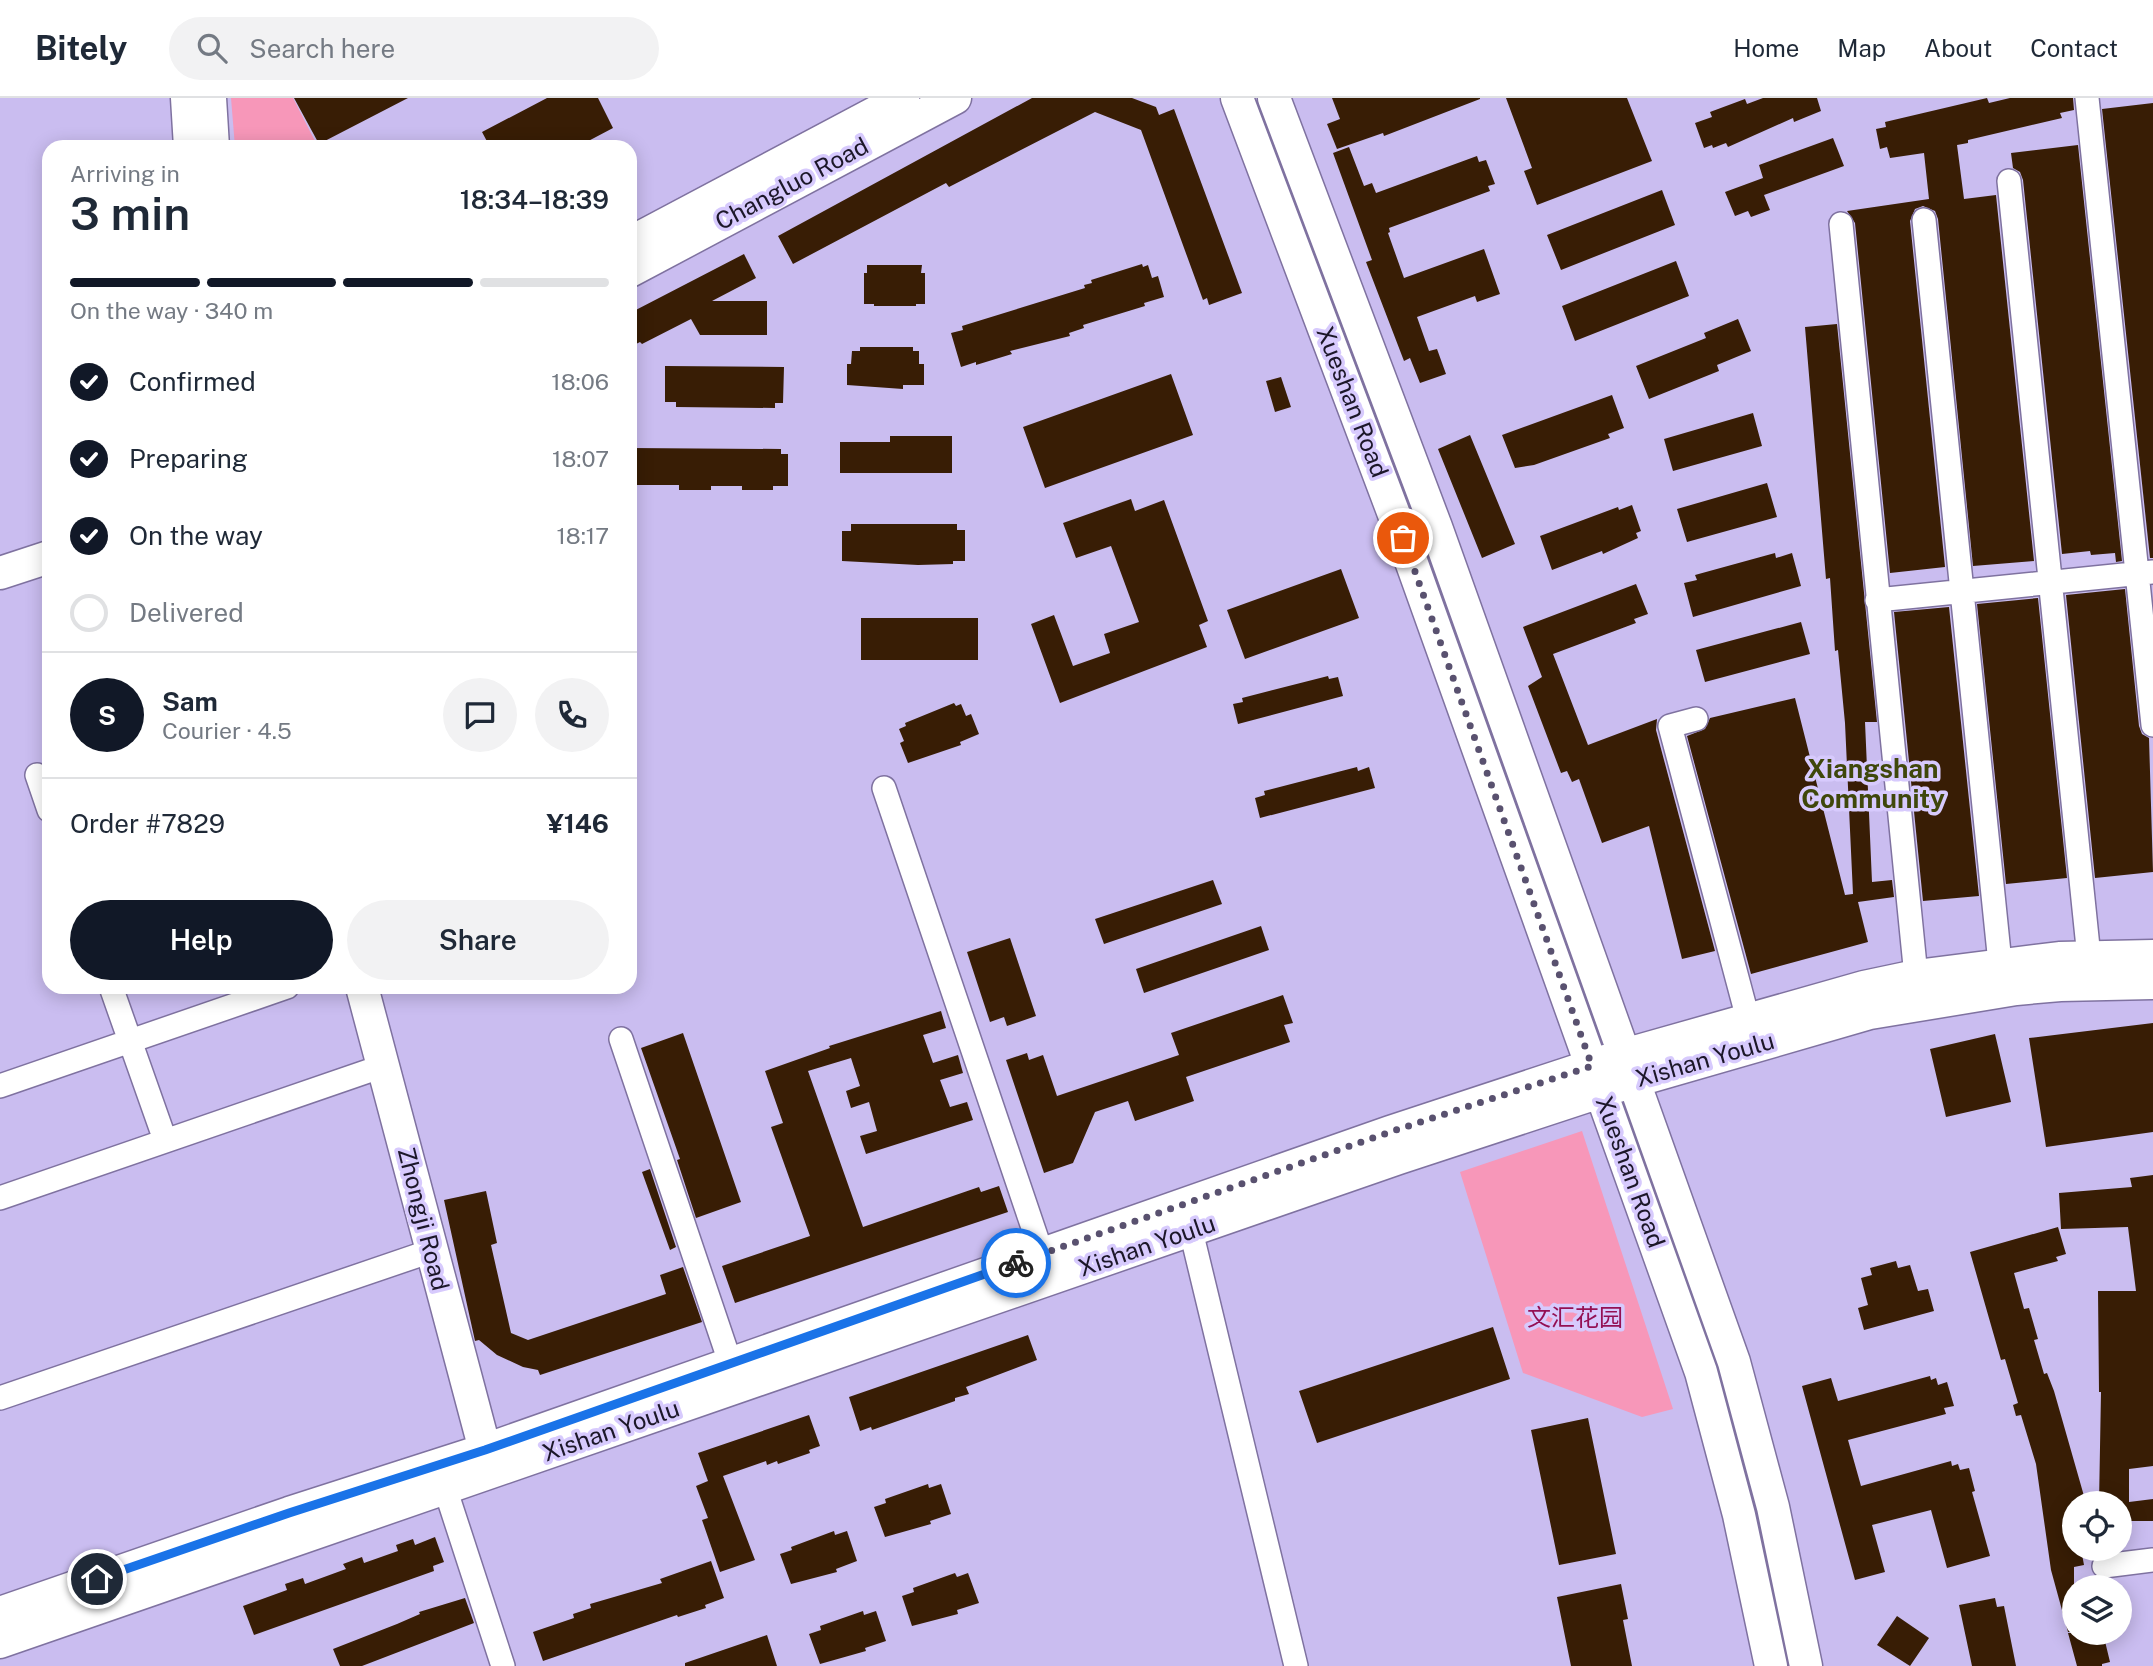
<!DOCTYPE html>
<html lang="en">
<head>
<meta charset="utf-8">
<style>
  :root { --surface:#fff; --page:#f2f2f3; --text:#1f2937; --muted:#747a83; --line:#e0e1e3; --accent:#111827 }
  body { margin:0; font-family:"Public Sans","Noto Sans SC",sans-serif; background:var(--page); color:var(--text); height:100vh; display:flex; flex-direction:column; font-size:26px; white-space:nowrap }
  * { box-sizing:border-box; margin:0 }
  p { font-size:23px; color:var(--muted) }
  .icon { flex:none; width:38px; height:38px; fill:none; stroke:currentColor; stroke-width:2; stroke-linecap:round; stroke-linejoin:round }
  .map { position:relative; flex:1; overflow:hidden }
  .details { position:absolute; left:42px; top:42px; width:595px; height:854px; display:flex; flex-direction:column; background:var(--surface); border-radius:21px; box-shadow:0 4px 18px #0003 }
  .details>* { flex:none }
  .fabs { position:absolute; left:2062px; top:1393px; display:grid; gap:14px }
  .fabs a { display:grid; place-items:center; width:70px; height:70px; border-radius:50%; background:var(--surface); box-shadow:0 4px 18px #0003; font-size:35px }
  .pin { position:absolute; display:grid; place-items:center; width:60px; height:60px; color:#fff; margin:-30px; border:4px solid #fff; border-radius:50%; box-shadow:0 2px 7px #0007 }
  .courier { position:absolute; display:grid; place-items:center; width:70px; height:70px; margin:-35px; border:5px solid #1a73e8; border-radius:50%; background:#fff; color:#222; box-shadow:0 2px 9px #0007 }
  .head em { font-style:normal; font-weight:600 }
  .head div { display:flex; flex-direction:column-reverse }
  .head { display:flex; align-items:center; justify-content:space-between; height:119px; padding:0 28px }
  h1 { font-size:46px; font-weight:600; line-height:52px }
  .bar { display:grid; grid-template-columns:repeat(4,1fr); gap:10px 7px; align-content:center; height:84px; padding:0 28px }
  .bar i { height:9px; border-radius:5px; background:var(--line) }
  .bar .selected { background:var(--accent) }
  .bar p { grid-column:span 4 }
  .line { display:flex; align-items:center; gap:18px; padding:0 28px; border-top:2px solid var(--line) }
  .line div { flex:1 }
  .round { display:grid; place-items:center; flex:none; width:74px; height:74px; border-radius:37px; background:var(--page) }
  ol { padding:0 28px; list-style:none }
  li { display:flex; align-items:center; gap:21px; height:77px }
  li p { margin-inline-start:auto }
  li .icon { padding:7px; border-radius:50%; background:var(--accent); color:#fff; stroke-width:4 }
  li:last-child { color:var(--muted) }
  li i { width:38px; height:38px; border:4px solid var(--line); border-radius:50% }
  .cta { display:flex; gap:14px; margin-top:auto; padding:14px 28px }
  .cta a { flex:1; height:80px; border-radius:42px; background:var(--accent); color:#fff; font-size:28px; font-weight:600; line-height:80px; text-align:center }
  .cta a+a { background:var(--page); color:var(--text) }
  header { display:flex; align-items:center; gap:42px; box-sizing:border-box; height:98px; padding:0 35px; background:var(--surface); border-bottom:2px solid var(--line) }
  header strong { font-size:33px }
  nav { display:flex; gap:38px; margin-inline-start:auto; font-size:24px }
  .search { width:490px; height:63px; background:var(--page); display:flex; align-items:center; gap:18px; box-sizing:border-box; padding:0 24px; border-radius:38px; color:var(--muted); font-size:26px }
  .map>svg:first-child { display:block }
</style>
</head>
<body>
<header>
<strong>Bitely</strong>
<div class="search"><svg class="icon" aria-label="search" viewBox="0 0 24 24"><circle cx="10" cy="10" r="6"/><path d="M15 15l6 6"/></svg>Search here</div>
<nav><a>Home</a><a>Map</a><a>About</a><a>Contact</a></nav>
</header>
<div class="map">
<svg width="2153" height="1568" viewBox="0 0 2153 1568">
  <rect width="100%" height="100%" fill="#cabdf0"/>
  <path fill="#f797b9" d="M231 0H293L318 49H235Z
    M1582 1033 1673 1311 1642 1319 1523 1275 1460 1074Z"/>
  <path fill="#381d05" d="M294 0H408L319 46Z
    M547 0H598L613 30 577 49H490L482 34Z
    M1032 0H1132L1156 9 1159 17 1174 11 1242 195 1209 207 1207 200 1203 202 1141 32 1095 14 949 89 946 85 793 166 778 138Z
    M1332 0H1480V1L1384 38 1383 35 1337 51 1327 26 1340 21Z
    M1506 0H1627L1652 63 1537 107 1524 73 1532 70Z
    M1763 0H1817L1821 13 1794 24 1793 20 1728 49 1726 45 1713 50 1712 47 1704 50 1695 25 1712 19 1710 14 1745 1 1747 6Z
    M1987 0 1989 5 2010 0H2073L2074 12 2060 15 2062 20 1968 42V45L1957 47 1964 101 1996 97 2034 463 1973 468 1938 121 1935 113 1923 108 1915 111 1910 123 1945 469 1890 475 1855 125 1847 113 1929 101 1924 55 1890 60 1887 49 1880 51 1876 31 1886 29 1885 24Z
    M2153 5V460H2150L2102 11Z
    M1833 40 1844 68 1764 97 1770 112 1751 119 1748 113 1735 118 1725 94 1763 80 1759 67Z
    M2078 47 2122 463 2116 464 2115 455 2091 457 2090 453 2062 456 2023 82 2020 74 2013 70 2011 55Z
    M1349 49 1364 88 1372 85 1376 95 1477 58 1479 64 1486 62 1495 86 1488 88 1490 93 1389 130 1390 134 1388 135 1404 180 1484 151 1500 196 1477 204 1475 198 1417 219 1429 253 1437 251 1446 276 1420 285 1410 260 1404 263 1366 164 1372 162 1333 55Z
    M1662 92 1675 127 1561 172 1547 137Z
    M744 156 756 180 712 203H767V237H700L691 221 642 246 640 244 630 249V215Z
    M1676 163 1689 198 1575 243 1562 208Z
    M1142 166 1143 169 1148 167 1152 180 1158 178 1164 199 1144 205 1145 208 1083 227 1084 230 1069 235 1070 238 1010 253 1012 256 976 267V264L961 269 951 235 963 232 962 228 1085 190 1084 187 1092 185 1091 182Z
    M867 167H922L921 175H925V206H916V208H874V206H864V175H867Z
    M1738 221 1751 253 1717 267 1719 273 1649 301 1636 268 1706 240 1704 235Z
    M1837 226 1877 624H1865L1872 784 1892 782 1894 799 1858 804 1868 844 1751 876 1687 638 1705 631 1710 620 1795 600 1845 797 1853 796 1845 625 1838 552 1835 553 1830 480 1826 481 1805 229Z
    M860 249H913V253H919V266H924V287H903V291L847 287V266H851L852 253H860Z
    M665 268 784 269 783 305H775V310L676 309V304H665Z
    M1171 276 1193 337 1045 390 1023 329Z
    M1281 279 1291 309 1275 314 1266 283Z
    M1612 297 1624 330 1608 336 1610 340 1534 367 1515 370 1502 337Z
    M1753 315 1762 348 1673 373 1664 341Z
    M1470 337 1515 446 1482 460 1438 351Z
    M890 338H952V375H840V344H890Z
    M630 350 781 351V356H788V388H773V392H742V388H711V392H679V387H630Z
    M1767 385 1777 419 1687 444 1677 411Z
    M1131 401 1135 413 1164 402 1208 523 1199 527 1207 549 1060 605 1031 526 1054 517 1073 568 1110 555 1104 536 1139 524 1111 448 1076 460 1063 425Z
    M1632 407 1641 433 1636 435 1638 440 1603 456 1602 453 1552 472 1540 438 1618 409 1619 412Z
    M851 426H957V432H965V463H953V466L918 467 842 463V433H851Z
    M1775 455 1776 460 1792 455 1801 488 1693 519 1684 485 1697 482 1695 477Z
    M1341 471 1359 520 1245 561 1227 512Z
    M1636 486 1648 516 1634 521 1636 525 1553 556 1588 647 1657 621 1656 632 1715 853 1682 861 1649 728 1602 745 1579 681 1572 684 1567 673 1561 675 1528 588 1542 579 1523 529Z
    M2125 491 2139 628 2142 636 2149 640 2153 774 2095 780 2066 497Z
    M2038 500 2067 780 2006 786 1977 506Z
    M1949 509 1979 798 1923 803 1894 514Z
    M861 520H978V562H861Z
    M1801 524 1810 556 1705 584 1696 552Z
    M1328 578 1329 581 1338 579 1343 598 1238 626 1233 606 1243 604 1242 600Z
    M954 605 956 608 961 606 966 618 971 616 979 636 960 644 961 647 908 665 900 645 904 643 899 631 906 628 905 625Z
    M1357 669 1358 673 1369 669 1375 690 1260 720 1255 700 1265 697 1264 693Z
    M1213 782 1222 806 1104 846 1095 821Z
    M1261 828 1269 852 1144 895 1136 871Z
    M1010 840 1036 918 1007 928 1004 919 990 924 967 854Z
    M1283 897 1293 925 1284 927 1290 944 1186 979 1194 1003 1135 1023 1128 1003 1095 1014 1073 1065 1044 1075 1006 962 1027 955 1029 962 1043 957 1057 998 1179 957 1171 935Z
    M941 913 946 930 923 937 933 965 958 957 963 975 940 982 950 1009 967 1004 973 1022 866 1056 860 1038 877 1033 869 1004 851 1010 846 993 860 988 851 960 808 973 863 1129 979 1089 981 1094 999 1088 1008 1114 735 1205 722 1168 810 1138 771 1029 783 1025 765 973 830 950 829 948Z
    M2153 925V1034L2046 1049 2029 940Z
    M683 935 741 1104 696 1120 677 1062 680 1061 641 950Z
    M1995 936 2011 1004 1946 1019 1930 951Z
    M650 1071 676 1149 670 1152 642 1074Z
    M2153 1077V1368L2129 1371V1404L2153 1401V1423H2119V1405H2099L2101 1294H2099L2098 1193H2136L2128 1129 2061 1131 2059 1095 2132 1089 2130 1080Z
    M486 1093 497 1145 491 1147 511 1235 528 1242 666 1196 660 1177 683 1169 702 1224 540 1277 538 1272 523 1269 497 1257 479 1242 475 1243 444 1102Z
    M2058 1129 2066 1156 2056 1159 2058 1163 2014 1175 2024 1211 2029 1210 2038 1241 2034 1242 2044 1276 2047 1275 2054 1293 2086 1405H2074V1451H2081L2084 1467 2074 1469V1534H2068L2051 1472 2036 1366 2021 1317 2016 1318 2013 1307 2018 1305 2005 1261 2001 1262 1970 1154Z
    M1896 1163 1898 1170 1910 1167 1918 1193 1928 1191 1934 1213 1864 1232 1858 1210 1868 1207 1861 1180 1872 1177 1870 1170Z
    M1493 1229 1510 1281 1317 1345 1299 1293Z
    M1028 1237 1037 1262 966 1289 969 1296 955 1300V1303L872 1332 871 1329 860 1333 849 1299Z
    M1930 1278 1931 1282 1936 1280 1938 1287 1947 1284 1954 1308 1944 1310 1946 1316 1848 1342 1861 1388 1951 1363 1952 1368 1958 1366 1960 1372 1969 1370 1975 1393 1972 1394 1990 1458 1947 1470 1931 1412 1872 1427 1885 1474 1855 1482 1802 1288 1831 1280 1838 1303Z
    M809 1317 820 1348 809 1352 810 1355 778 1366 777 1363 767 1367 766 1363 723 1378 755 1462 720 1474 702 1422 708 1420 696 1388 708 1383 698 1355Z
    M1588 1320 1616 1456 1559 1467 1531 1332Z
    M928 1386 929 1390 941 1386 951 1416 930 1423 931 1426 885 1439 874 1409 886 1405 885 1401Z
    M834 1433 835 1437 847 1433 857 1463 836 1471 837 1474 791 1486 780 1456 792 1452 791 1449Z
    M435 1439 444 1464 433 1468 434 1473 254 1537 243 1508 287 1492 285 1486 303 1480 305 1486 346 1471 343 1466 362 1459 364 1465 398 1453 396 1447 413 1441 415 1447Z
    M711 1463 724 1500 705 1507 706 1510 678 1519 677 1517 543 1563 533 1534 574 1520 573 1516 591 1510 590 1506 662 1485 660 1481Z
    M955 1475 957 1479 968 1475 979 1505 957 1512 958 1516 912 1528 902 1498 914 1494 913 1490Z
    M1621 1486 1628 1521 1623 1522 1632 1568H1571L1557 1499Z
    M465 1500 474 1525 362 1568H340L333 1551 397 1526 420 1516 419 1514Z
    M1995 1500 1997 1509 2004 1508 2016 1568H1972L1959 1507Z
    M863 1513 864 1517 876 1513 886 1543 865 1550 866 1553 820 1566 809 1536 821 1532 820 1528Z
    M1897 1518 1929 1540 1910 1568 1877 1547Z
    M2068 1535H2103L2110 1564 2102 1566V1568H2077Z
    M767 1537 777 1568H685V1565Z"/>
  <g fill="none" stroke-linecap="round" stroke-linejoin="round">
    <defs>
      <path id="street" d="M2087 0 2153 627
        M2009 83 2089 859
        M1924 122 2000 865
        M1841 126 1916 878
        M1877 502 2153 474
        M1696 621 1670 628 1748 921
        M37 677 49 712
        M884 690 1042 1156
        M111 889 165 1042
        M621 941 730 1264
        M0 988 287 889
        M0 1100 383 968
        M1191 1133 1296 1568
        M0 1300 431 1153
        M445 1390 503 1568
        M2104 1468 2153 1462"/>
      <path id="secondary" d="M187 0 190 49
        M210 0 213 49
        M1237 0 1401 435 1701 1274 1739 1417 1771 1568
        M1274 0 1436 429 1734 1264 1773 1409 1806 1568
        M630 145 903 0
        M630 173 955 0
        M0 475 49 459
        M362 889 485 1352
        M0 1515 289 1415 485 1352 1390 1034 1624 957 1864 889 1916 878 2059 860 2153 858
        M0 1544 1399 1060 1621 987 1870 915 2016 891 2060 887 2153 885"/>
    </defs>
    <use href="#street" stroke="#7f72a0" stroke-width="26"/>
    <use href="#secondary" stroke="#7f72a0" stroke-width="35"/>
    <use href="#street" stroke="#fff" stroke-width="23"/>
    <use href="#secondary" stroke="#fff" stroke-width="32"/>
  </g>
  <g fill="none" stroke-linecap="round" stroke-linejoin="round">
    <path stroke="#59516f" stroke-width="7" stroke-dasharray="0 12.6" d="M1016 1165 1390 1034 1592 968 1403 440"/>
    <path stroke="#1a73e8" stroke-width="9" d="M97 1481 289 1415 485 1352 1016 1165"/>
  </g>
  <g text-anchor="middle" stroke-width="7" stroke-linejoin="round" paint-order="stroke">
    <g font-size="24" fill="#1c1729" stroke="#d7cafd">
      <text transform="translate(792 86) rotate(-28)" y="8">Changluo Road</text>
      <text transform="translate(1352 304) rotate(69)" y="8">Xueshan Road</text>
      <text transform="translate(1705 962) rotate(-16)" y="8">Xishan Youlu</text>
      <text transform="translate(1630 1074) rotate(70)" y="8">Xueshan Road</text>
      <text transform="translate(423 1121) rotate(76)" y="8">Zhongji Road</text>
      <text transform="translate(1147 1148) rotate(-19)" y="8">Xishan Youlu</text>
      <text transform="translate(611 1333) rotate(-19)" y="8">Xishan Youlu</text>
    </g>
    <g font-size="24" fill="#941054" stroke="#d7cafd">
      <text x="1575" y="1228">文汇花园</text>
    </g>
    <g font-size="26" font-weight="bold" fill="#3f470b" stroke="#d7cafd">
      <text x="1873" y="680">Xiangshan<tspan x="1873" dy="30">Community</tspan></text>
    </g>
  </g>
</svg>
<div class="fabs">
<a><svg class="icon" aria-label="locate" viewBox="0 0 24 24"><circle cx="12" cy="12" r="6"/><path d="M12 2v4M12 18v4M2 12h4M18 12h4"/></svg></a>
<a><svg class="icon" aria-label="layers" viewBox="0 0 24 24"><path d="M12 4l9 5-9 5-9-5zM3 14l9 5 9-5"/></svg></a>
</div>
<div class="pin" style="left:1403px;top:440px;background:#ea580c"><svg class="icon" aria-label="bag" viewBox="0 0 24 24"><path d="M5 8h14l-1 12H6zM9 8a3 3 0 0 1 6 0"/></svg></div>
<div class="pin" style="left:97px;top:1481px;background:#1f2937"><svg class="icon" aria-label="home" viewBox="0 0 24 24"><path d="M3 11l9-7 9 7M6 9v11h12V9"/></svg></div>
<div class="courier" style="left:1016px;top:1165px"><svg class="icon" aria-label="bike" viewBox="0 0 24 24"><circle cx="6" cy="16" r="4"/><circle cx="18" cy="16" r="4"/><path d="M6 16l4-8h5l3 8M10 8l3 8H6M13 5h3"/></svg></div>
<section class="details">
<div class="head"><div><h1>3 min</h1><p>Arriving in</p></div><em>18:34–18:39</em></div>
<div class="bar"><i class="selected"></i><i class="selected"></i><i class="selected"></i><i></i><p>On the way · 340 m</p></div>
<ol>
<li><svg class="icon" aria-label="check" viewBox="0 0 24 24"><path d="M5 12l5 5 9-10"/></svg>Confirmed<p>18:06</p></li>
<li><svg class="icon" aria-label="check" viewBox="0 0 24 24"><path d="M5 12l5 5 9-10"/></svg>Preparing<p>18:07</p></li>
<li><svg class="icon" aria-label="check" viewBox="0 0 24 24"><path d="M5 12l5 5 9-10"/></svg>On the way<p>18:17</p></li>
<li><i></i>Delivered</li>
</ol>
<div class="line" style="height:126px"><b class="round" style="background:var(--accent);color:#fff">S</b><div><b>Sam</b><p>Courier · 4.5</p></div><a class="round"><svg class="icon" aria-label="chat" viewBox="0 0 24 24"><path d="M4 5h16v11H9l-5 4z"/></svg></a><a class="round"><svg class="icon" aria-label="phone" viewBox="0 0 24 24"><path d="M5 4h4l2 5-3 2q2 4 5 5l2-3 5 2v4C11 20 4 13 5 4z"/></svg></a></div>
<div class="line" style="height:91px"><div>Order #7829</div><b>¥146</b></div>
<div class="cta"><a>Help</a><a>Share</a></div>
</section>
</div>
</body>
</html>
